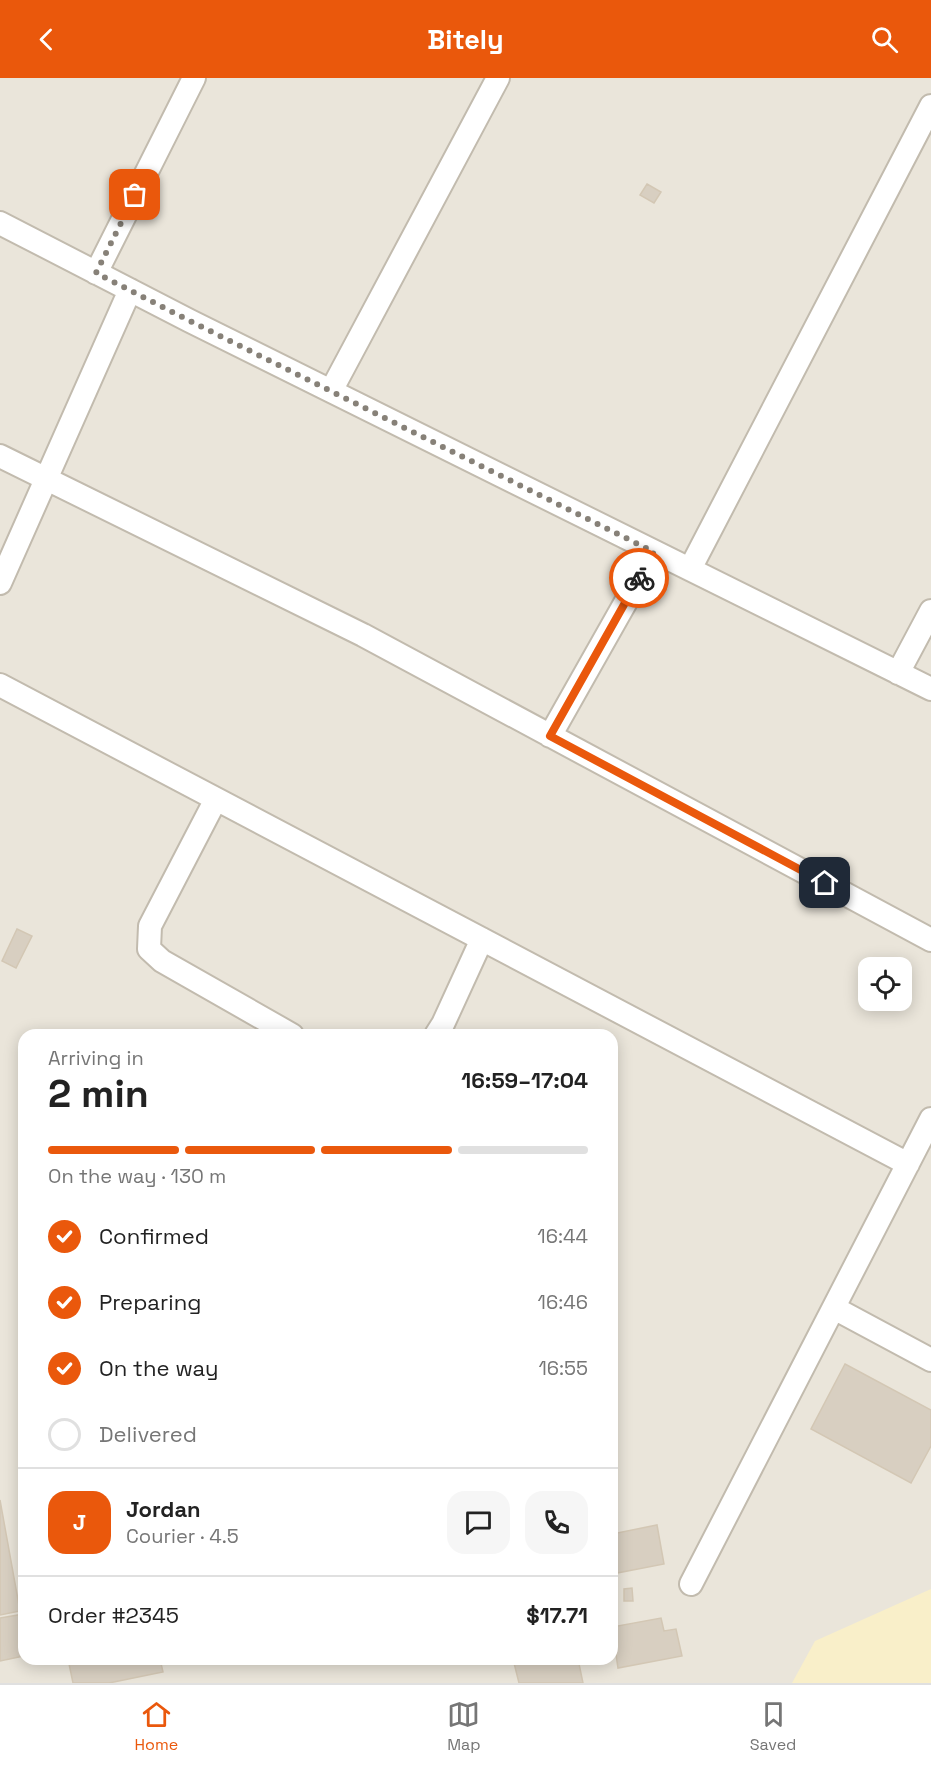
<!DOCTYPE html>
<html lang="en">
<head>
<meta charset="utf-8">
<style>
  :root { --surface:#fff; --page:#f6f6f6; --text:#222; --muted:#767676; --line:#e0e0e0; --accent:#ea580c }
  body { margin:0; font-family:"Space Grotesk",sans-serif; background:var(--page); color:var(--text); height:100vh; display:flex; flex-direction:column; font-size:22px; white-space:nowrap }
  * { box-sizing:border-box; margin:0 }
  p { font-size:20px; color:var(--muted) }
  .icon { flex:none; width:33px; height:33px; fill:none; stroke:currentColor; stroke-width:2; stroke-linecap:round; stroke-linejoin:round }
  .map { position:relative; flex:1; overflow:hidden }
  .panel { position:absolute; left:18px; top:951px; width:600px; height:636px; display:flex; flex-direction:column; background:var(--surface); border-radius:18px; box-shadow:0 3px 15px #0003 }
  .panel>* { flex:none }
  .tools { position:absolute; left:858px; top:879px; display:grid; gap:12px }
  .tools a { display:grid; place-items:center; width:54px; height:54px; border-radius:12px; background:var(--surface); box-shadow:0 3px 15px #0003; font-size:30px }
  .pin { position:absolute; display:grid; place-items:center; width:51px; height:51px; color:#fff; margin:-26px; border-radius:12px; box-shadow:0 3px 9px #0006 }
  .courier { position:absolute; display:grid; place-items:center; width:60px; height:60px; margin:-30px; border:4px solid #ea580c; border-radius:50%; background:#fff; color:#222; box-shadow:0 2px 8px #0007 }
  .headline em { font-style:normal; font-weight:800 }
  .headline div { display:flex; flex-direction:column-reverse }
  .headline { display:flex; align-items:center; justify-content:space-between; height:102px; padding:0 30px }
  h1 { font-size:39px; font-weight:800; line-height:45px }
  .bar { display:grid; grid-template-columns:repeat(4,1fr); gap:9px 6px; align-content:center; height:72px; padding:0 30px }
  .bar i { height:8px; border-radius:4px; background:var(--line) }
  .bar .active { background:var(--accent) }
  .bar p { grid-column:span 4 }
  .line { display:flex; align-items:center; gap:15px; padding:0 30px; border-top:2px solid var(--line) }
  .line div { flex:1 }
  .round { display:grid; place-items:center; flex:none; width:63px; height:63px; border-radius:18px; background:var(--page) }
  ol { padding:0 30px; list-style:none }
  li { display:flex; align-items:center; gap:18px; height:66px }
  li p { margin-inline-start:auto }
  li .icon { padding:6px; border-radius:50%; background:var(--accent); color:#fff; stroke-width:4 }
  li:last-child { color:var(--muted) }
  li i { width:33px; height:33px; border:3px solid var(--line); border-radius:50% }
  header { display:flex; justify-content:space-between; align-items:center; height:78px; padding:0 30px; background:var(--accent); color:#fff; font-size:27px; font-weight:800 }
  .tab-bar { display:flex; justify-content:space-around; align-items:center; height:84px; border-top:2px solid var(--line); background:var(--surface); font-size:16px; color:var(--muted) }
  .tab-bar a { display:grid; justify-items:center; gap:3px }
  .tab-bar .active { color:var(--accent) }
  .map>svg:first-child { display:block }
</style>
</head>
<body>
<header><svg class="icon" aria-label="back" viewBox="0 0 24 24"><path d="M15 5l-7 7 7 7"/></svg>Bitely<svg class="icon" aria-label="search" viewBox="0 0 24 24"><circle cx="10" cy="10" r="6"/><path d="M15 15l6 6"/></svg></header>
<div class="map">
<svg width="931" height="1605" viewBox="0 0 931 1605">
  <rect width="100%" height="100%" fill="#f6f3ec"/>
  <path fill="#eae5da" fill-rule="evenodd" d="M0 0H931V1605H0ZM868 890H902V922H868ZM24 957H612V1581H24Z"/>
  <path fill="#f9efc9" d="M931 1511V1605H792L815 1563Z"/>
  <path fill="#d8cfc1" stroke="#d3c7b4" stroke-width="1.5" d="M647 106 661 114 654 125 640 117Z
    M17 851 32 858 16 890 2 883Z
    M845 1286 931 1332V1368L911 1405 811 1351Z
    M0 1422 20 1533 0 1537Z
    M657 1447 664 1486 612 1496V1456Z
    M632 1510 633 1523H624V1511Z
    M24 1536V1578L0 1583V1540Z
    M661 1540 664 1553 676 1551 682 1578 618 1590 612 1549Z
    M68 1581H160L163 1594 109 1605H73Z
    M513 1581H578L583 1605H519Z"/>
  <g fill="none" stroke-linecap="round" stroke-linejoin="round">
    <defs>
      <path id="street" d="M0 145 190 243 931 611
        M96 195 194 0
        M331 313 498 0
        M0 378 363 557 931 862
        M690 491 931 28
        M0 505 130 212
        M898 595 931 533
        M0 607 908 1086
        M550 658 654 474
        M216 721 150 848 149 871 162 883 292 957
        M436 957 443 946 482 861
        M834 1230 931 1282
        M691 1506 931 1041"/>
    </defs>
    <use href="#street" stroke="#c2bbae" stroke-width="26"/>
    <use href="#street" stroke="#fff" stroke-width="22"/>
  </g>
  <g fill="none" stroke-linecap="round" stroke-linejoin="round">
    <path stroke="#878178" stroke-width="6" stroke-dasharray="0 10.8" d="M135 117 96 195 190 243 654 474 639 500"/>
    <path stroke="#ea580c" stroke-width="8" d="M639 500 550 658 825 805"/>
  </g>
</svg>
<div class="tools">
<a><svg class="icon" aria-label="locate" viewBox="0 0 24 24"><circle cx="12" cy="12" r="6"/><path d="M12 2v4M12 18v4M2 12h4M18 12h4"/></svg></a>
</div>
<div class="pin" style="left:135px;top:117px;background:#ea580c"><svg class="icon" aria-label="bag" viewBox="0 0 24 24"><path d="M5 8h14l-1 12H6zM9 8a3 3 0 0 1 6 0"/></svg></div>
<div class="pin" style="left:825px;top:805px;background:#1f2937"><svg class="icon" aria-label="home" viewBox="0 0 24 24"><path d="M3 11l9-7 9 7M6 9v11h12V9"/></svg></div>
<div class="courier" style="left:639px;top:500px"><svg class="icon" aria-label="bike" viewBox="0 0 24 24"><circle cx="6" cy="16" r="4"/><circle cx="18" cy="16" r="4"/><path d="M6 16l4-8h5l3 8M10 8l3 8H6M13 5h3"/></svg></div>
<section class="panel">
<div class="headline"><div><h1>2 min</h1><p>Arriving in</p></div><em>16:59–17:04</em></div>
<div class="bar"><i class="active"></i><i class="active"></i><i class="active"></i><i></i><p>On the way · 130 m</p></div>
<ol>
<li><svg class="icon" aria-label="check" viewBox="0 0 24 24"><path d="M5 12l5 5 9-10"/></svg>Confirmed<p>16:44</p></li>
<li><svg class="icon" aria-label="check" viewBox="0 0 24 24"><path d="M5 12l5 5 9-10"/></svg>Preparing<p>16:46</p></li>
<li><svg class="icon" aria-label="check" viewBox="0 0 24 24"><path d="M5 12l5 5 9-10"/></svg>On the way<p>16:55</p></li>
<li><i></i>Delivered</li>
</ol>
<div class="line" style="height:108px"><b class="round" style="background:var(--accent);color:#fff">J</b><div><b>Jordan</b><p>Courier · 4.5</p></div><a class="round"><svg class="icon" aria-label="chat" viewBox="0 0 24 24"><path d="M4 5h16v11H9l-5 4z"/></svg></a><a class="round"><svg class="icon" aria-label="phone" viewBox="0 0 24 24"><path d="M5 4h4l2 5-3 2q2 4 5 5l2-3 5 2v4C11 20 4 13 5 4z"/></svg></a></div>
<div class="line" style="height:78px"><div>Order #2345</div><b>$17.71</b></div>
</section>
</div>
<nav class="tab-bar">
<a class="active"><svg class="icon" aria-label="home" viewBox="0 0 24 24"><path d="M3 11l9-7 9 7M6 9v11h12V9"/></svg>Home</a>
<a><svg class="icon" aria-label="map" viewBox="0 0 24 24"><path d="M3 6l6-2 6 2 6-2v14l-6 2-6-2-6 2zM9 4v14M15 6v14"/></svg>Map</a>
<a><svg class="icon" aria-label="saved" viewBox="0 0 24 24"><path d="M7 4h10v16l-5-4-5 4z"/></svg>Saved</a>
</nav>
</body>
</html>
